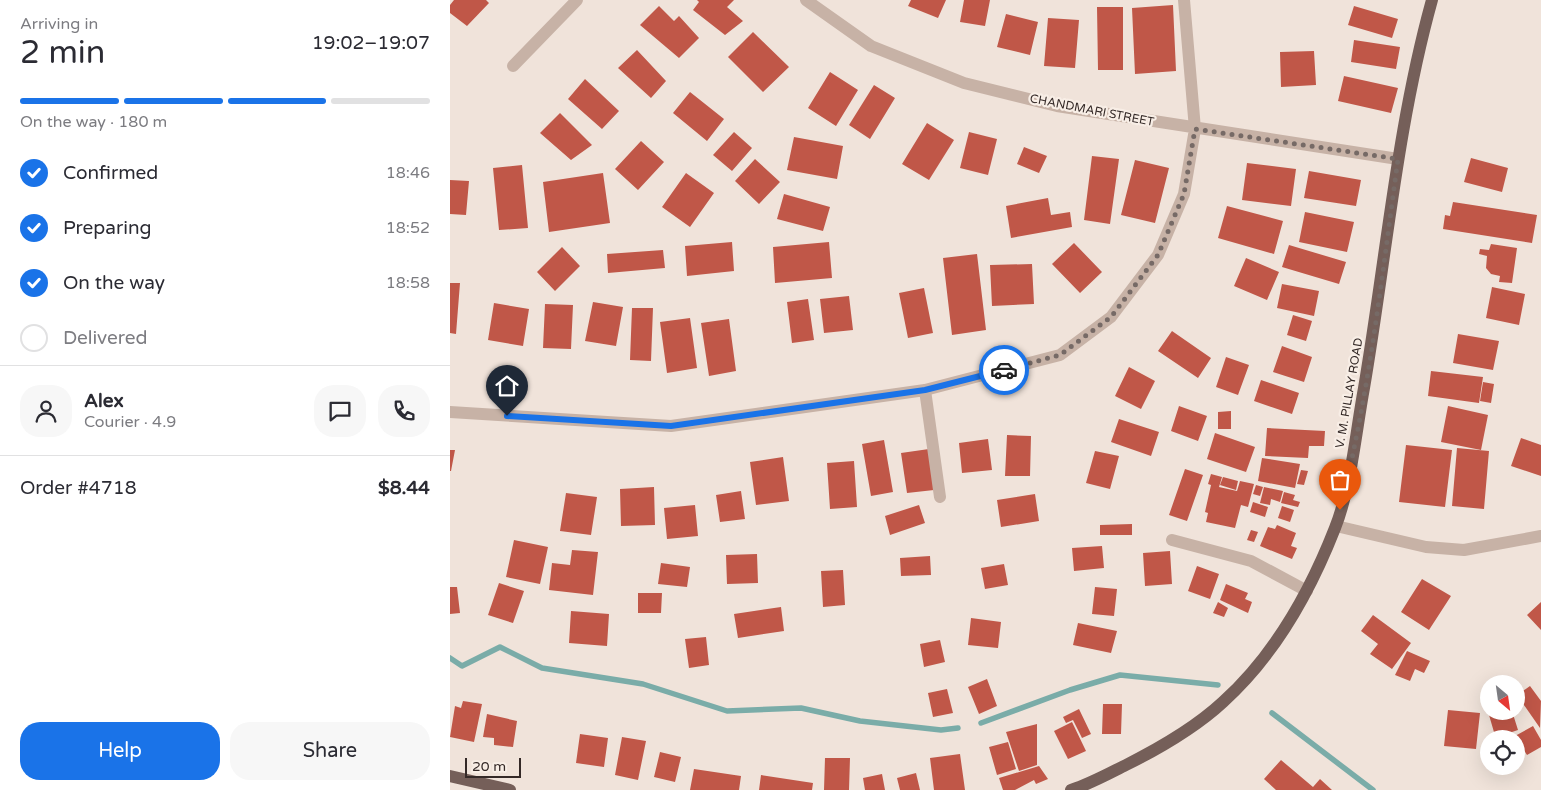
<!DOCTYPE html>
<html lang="en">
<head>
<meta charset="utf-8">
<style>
  :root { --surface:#fff; --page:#f7f7f7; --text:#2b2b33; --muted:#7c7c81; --line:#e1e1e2; --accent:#1a73e8 }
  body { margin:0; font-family:"Varela Round",sans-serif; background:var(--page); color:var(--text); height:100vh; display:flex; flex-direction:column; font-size:19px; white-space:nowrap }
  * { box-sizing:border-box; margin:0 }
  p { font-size:16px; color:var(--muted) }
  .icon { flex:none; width:28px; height:28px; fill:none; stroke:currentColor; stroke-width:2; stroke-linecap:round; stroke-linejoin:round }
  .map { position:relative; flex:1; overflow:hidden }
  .panel { display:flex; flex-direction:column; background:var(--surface); width:450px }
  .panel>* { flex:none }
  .needle { width:32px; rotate:151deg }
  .fabs { position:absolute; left:1030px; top:675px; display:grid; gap:10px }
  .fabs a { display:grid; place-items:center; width:45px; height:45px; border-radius:50%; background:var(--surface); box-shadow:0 5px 20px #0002; font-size:25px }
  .scale { position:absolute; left:15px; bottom:12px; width:56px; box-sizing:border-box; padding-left:5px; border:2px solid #342927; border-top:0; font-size:14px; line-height:18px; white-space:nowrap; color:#342927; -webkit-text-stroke:4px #f8eee6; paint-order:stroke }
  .pin { position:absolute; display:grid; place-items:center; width:42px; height:42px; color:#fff; margin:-51px -21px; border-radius:50% 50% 50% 0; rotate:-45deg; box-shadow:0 0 5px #0007 }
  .pin .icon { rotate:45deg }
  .courier { position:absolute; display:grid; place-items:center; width:50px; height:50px; margin:-25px; border:4px solid #1a73e8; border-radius:50%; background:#fff; color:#222; box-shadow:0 1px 6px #0007 }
  .summary em { font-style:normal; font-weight:600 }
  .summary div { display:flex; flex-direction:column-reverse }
  .summary { display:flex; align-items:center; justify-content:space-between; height:85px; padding:0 20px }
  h1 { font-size:32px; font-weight:600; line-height:38px }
  .bar { display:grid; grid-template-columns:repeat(4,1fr); gap:8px 5px; align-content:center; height:60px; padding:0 20px }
  .bar i { height:6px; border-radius:4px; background:var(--line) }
  .bar .on { background:var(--accent) }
  .bar p { grid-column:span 4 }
  .line { display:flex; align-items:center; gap:12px; padding:0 20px; border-top:1px solid var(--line) }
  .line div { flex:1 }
  .round { display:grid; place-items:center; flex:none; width:52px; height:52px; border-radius:20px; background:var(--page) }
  ol { padding:0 20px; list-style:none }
  li { display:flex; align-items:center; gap:15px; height:55px }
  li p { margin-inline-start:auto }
  li .icon { padding:5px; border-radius:50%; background:var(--accent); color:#fff; stroke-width:4 }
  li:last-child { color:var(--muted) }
  li i { width:28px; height:28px; border:2px solid var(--line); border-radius:50% }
  .action { display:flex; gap:10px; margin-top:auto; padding:10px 20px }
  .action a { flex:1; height:58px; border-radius:20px; background:var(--accent); color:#fff; font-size:20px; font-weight:600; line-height:58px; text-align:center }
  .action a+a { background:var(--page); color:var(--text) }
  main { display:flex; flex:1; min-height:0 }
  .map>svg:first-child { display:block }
</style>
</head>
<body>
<main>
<section class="panel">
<div class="summary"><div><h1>2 min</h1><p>Arriving in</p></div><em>19:02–19:07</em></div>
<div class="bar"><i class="on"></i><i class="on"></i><i class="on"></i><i></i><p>On the way · 180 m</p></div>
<ol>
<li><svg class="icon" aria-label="check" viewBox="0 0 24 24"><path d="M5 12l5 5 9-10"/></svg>Confirmed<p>18:46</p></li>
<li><svg class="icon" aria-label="check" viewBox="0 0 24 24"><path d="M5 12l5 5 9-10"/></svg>Preparing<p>18:52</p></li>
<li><svg class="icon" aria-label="check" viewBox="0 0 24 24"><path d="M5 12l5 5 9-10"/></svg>On the way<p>18:58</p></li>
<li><i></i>Delivered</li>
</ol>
<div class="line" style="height:90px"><a class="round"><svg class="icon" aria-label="person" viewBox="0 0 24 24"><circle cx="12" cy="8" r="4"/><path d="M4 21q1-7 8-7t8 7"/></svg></a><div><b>Alex</b><p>Courier · 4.9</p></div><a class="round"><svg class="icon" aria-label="chat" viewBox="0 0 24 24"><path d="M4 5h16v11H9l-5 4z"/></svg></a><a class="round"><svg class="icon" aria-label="phone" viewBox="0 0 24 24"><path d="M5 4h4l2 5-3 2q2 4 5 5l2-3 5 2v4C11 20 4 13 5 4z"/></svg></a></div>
<div class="line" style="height:65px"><div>Order #4718</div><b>$8.44</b></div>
<div class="action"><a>Help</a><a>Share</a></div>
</section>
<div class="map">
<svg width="1091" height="790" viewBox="0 0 1091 790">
  <rect width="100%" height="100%" fill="#f0e3da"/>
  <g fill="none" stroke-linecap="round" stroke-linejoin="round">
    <path stroke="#7aaca8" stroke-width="5.5" d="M0 658 12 666 50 647 92 668 193 684 277 711 351 708 410 721 491 730 508 728
      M822 713 923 790
      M531 723 620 690 670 675 768 685"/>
  </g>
  <path fill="#c05748" d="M4 0H36L39 3 17 26 0 13V5Z
    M247 0H284L277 7 293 21 275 35 243 10 249 2Z
    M461 0H496L488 18 458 6Z
    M514 0H540L535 26 510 22Z
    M723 5 726 71 685 74 682 8Z
    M209 6 224 21 229 16 249 38 229 58 190 25Z
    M904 6 948 19 942 38 898 25Z
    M647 7H673V70H648Z
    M556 14 588 22 580 55 547 47Z
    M598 18 629 20 625 68 594 66Z
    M303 32 339 67 313 92 278 57Z
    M904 40 950 47 946 69 901 62Z
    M187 50 216 81 201 98 168 68Z
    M864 51 866 85 831 87 830 52Z
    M380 72 408 90 386 126 358 108Z
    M894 76 948 88 941 113 888 101Z
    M135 79 169 111 152 129 118 99Z
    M424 85 445 98 420 139 399 125Z
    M240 92 274 119 257 141 223 113Z
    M110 113 142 145 121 160 90 133Z
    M477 123 504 140 479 180 452 164Z
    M284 132 302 148 282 171 263 155Z
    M519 132 547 139 538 175 510 168Z
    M344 137 393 146 387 179 337 170Z
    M191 141 214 162 188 190 165 169Z
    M574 147 597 156 589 173 567 164Z
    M642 156 669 159 660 224 634 220Z
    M1021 158 1058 168 1052 192 1014 182Z
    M305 159 330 182 309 204 285 181Z
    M685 160 719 168 705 223 671 215Z
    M797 163 846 169 841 206 792 200Z
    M72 165 78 228 49 230 43 168Z
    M859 171 911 180 906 206 854 198Z
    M153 173 160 223 99 232 93 182Z
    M236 173 264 193 240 227 212 207Z
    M0 180 19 181 16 215 0 214Z
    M334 194 380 207 373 231 327 219Z
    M598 198 601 215 620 212 622 227 561 238 556 206Z
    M1003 202 1087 215 1082 243 993 229 995 215 1000 216Z
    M777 206 833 221 824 254 768 238Z
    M855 212 904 222 897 252 849 242Z
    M282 242 284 271 237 276 235 246Z
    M379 242 382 278 325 283 323 247Z
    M624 243 652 272 630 293 602 264Z
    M1041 244 1067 248 1062 283 1049 282 1050 276 1041 274 1036 268 1037 256 1029 254 1030 249 1039 250Z
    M839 245 896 262 889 284 832 267Z
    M112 247 130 266 105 291 87 272Z
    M213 250 215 268 158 273 157 254Z
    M527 254 536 330 502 335 493 258Z
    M796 258 829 272 817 300 784 286Z
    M582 264 584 304 542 306 540 265Z
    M0 283H10L6 334 0 333Z
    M832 284 869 291 864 316 827 308Z
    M1042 287 1075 294 1069 325 1036 318Z
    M474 288 483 333 458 338 449 293Z
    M399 296 403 330 374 333 370 299Z
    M358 299 364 340 342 343 337 302Z
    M143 302 173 307 166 346 135 341Z
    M44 303 79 309 73 346 38 340Z
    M95 304 123 305 121 349 93 348Z
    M182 308H203L201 361 180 360Z
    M843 315 862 321 856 341 837 335Z
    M240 318 247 368 217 373 210 322Z
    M279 319 286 371 259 376 251 323Z
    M722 331 761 358 748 378 708 351Z
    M1008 334 1049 341 1043 370 1003 363Z
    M832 346 862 357 854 382 823 372Z
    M776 357 799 365 788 395 766 387Z
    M679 367 705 381 691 409 665 396Z
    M981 371 1033 377 1029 403 978 396Z
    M811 380 849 393 842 414 804 401Z
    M1033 382 1044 384 1041 403 1030 401Z
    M729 406 757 416 748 441 721 431Z
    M998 406 1038 415 1031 450 991 442Z
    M781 411V429H768V412Z
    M669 419 709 432 701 456 661 442Z
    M817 428 875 431 874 446H859L858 458 815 456Z
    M765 433 805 447 796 472 757 459Z
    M557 435 581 436 580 476H555Z
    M1071 438 1091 445V476L1061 466Z
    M538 439 542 470 512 473 509 443Z
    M434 440 443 492 421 496 412 444Z
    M956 445 1002 450 995 507 949 502Z
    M1007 448 1039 451 1034 509 1002 506Z
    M479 449 484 490 457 493 451 453Z
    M0 450H5L1 471H0Z
    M645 451 669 456 660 489 636 483Z
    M333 457 339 501 306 505 300 462Z
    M812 458 850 464 845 488 808 481Z
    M404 461 407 507 380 509 377 463Z
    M735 469 753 475 737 521 719 515Z
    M851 470 858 471 854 485 847 484Z
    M761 474 772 477 769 487 787 491 790 481 804 484 798 507 791 505 785 528 756 522 758 513 755 512 761 485 758 484Z
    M773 477 788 481 786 490 770 485Z
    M806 485 813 487 810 496 803 494Z
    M204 487 205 525 171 526 170 489Z
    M814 487 833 491 830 502 821 499 820 505 810 503Z
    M291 491 295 519 270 522 266 495Z
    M834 492 845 495 843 500 850 502 848 507 831 503Z
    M116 493 147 497 141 535 110 531Z
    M585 494 589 521 551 527 547 500Z
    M803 502 818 507 815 517 800 512Z
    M245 505 248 536 217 539 214 508Z
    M469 505 475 523 440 535 435 516Z
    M832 506 844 510 840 522 828 518Z
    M682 524V535H650V525Z
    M827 525 846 533 841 546 847 548 842 559 810 546 818 527 825 529Z
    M801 530 808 532 804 542 797 540Z
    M64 540 98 547 90 584 56 577Z
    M652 546 654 568 624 571 622 548Z
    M122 550 148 552 143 595 99 590 102 563 120 565Z
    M720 551 722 584 695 586 693 553Z
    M307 554 308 583 277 584 276 555Z
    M480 556 481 575 451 576 450 558Z
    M211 563 240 567 237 587 208 584Z
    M554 564 558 585 535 589 531 568Z
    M747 566 769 574 760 599 738 591Z
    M393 570 395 605 373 607 371 571Z
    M972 579 1001 596 979 630 951 612Z
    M49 583 74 591 63 623 38 615Z
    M776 584 798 593 795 599 802 602 798 613 770 600Z
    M0 587H7L10 613 0 614Z
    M645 587 667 589 664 616 642 614Z
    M188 593H212L211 613H188Z
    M768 602 778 608 774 617 763 613Z
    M1091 602V630L1077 615Z
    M331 607 334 631 288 638 284 614Z
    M121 611 159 614 157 646 119 643Z
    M923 615 961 643 942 669 920 654 928 644 911 631Z
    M521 618 551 622 548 648 518 645Z
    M628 623 667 631 661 653 623 645Z
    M256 637 259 665 239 668 235 639Z
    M490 640 495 662 474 667 470 644Z
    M957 651 980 661 974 673 965 669 960 681 945 675Z
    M537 679 547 706 529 714 518 687Z
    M1080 686 1091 701 1090 728 1067 695Z
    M497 689 503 713 483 717 478 693Z
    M13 701 32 704 24 742 0 737 5 706 11 708Z
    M653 704H672L671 734H652Z
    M629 709 641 734 632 738 623 720 616 723 613 717Z
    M998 710 1030 713 1026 749 994 746Z
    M1053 711H1062L1068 730 1059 733 1061 739H1046L1039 715Z
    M37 714 67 721 63 747 44 745V738L33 737Z
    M622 722 636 751 618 759 604 731Z
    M587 724V765L569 771 556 732Z
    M1083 726 1091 740V747L1077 755 1065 736Z
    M130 734 158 738 154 767 126 763Z
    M172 737 196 741 188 780 165 775Z
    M558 742 566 769 547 775 539 747Z
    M210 752 231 757 225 782 204 777Z
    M510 754 515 790H484L480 758Z
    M375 758H400L399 790H374Z
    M831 760 863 787 870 779 882 790H826L814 779Z
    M589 766 598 779 586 784 584 780 565 790H553L549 778Z
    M244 769 291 776 289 790H240Z
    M466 773 470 790H450L447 778Z
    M432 774 435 790H415L413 778Z
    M311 775 363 783 362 790H309Z"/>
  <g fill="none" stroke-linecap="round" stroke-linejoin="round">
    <path stroke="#c7b2a6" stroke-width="12" d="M356 0 421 46 514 83 607 106 948 159
      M63 66 127 0
      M475 390 490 497
      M0 412 221 426 475 390 610 355 661 317 708 255 734 194 745 129 734 0
      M886 526 976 547 1014 550 1091 536
      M722 540 801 561 857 591"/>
    <path stroke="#755f59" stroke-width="12" d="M0 776 60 790
      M621 790C640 784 658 774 676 765 710 748 745 728 773 702 824 656 860 592 885 528 901 488 906 431 914 388 936 259 947 126 982 0"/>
  </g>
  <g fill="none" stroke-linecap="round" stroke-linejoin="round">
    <path stroke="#766a66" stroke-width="5" stroke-dasharray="0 9" d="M554 370 610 355 661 317 708 255 734 194 745 129 948 159C932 276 919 395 890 510"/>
    <path stroke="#1a73e8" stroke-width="6" d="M57 416 221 426 475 390 554 370"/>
  </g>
  <g text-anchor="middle" stroke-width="4.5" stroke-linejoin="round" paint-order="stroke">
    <g font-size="12" fill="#342927" stroke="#f8eee6">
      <text transform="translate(642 110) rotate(11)" y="4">CHANDMARI STREET</text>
      <text transform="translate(899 393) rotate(-80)" y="4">V. M. PILLAY ROAD</text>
    </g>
  </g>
</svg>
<div class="fabs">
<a><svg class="needle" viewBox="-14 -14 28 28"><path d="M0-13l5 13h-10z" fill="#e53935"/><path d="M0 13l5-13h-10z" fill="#7c7c81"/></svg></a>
<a><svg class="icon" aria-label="locate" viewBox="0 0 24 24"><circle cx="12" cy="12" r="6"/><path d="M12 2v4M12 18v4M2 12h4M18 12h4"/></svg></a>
</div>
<div class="scale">20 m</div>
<div class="pin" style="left:890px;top:510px;background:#ea580c"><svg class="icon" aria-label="bag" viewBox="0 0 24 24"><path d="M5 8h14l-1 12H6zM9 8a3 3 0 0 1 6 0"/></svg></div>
<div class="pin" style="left:57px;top:416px;background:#1f2937"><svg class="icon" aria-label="home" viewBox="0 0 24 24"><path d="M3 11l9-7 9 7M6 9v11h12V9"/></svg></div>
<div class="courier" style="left:554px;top:370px"><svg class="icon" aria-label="car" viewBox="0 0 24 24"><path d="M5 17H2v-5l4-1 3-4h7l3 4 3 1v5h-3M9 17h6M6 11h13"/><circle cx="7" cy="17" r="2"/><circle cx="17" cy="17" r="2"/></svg></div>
</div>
</main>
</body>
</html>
